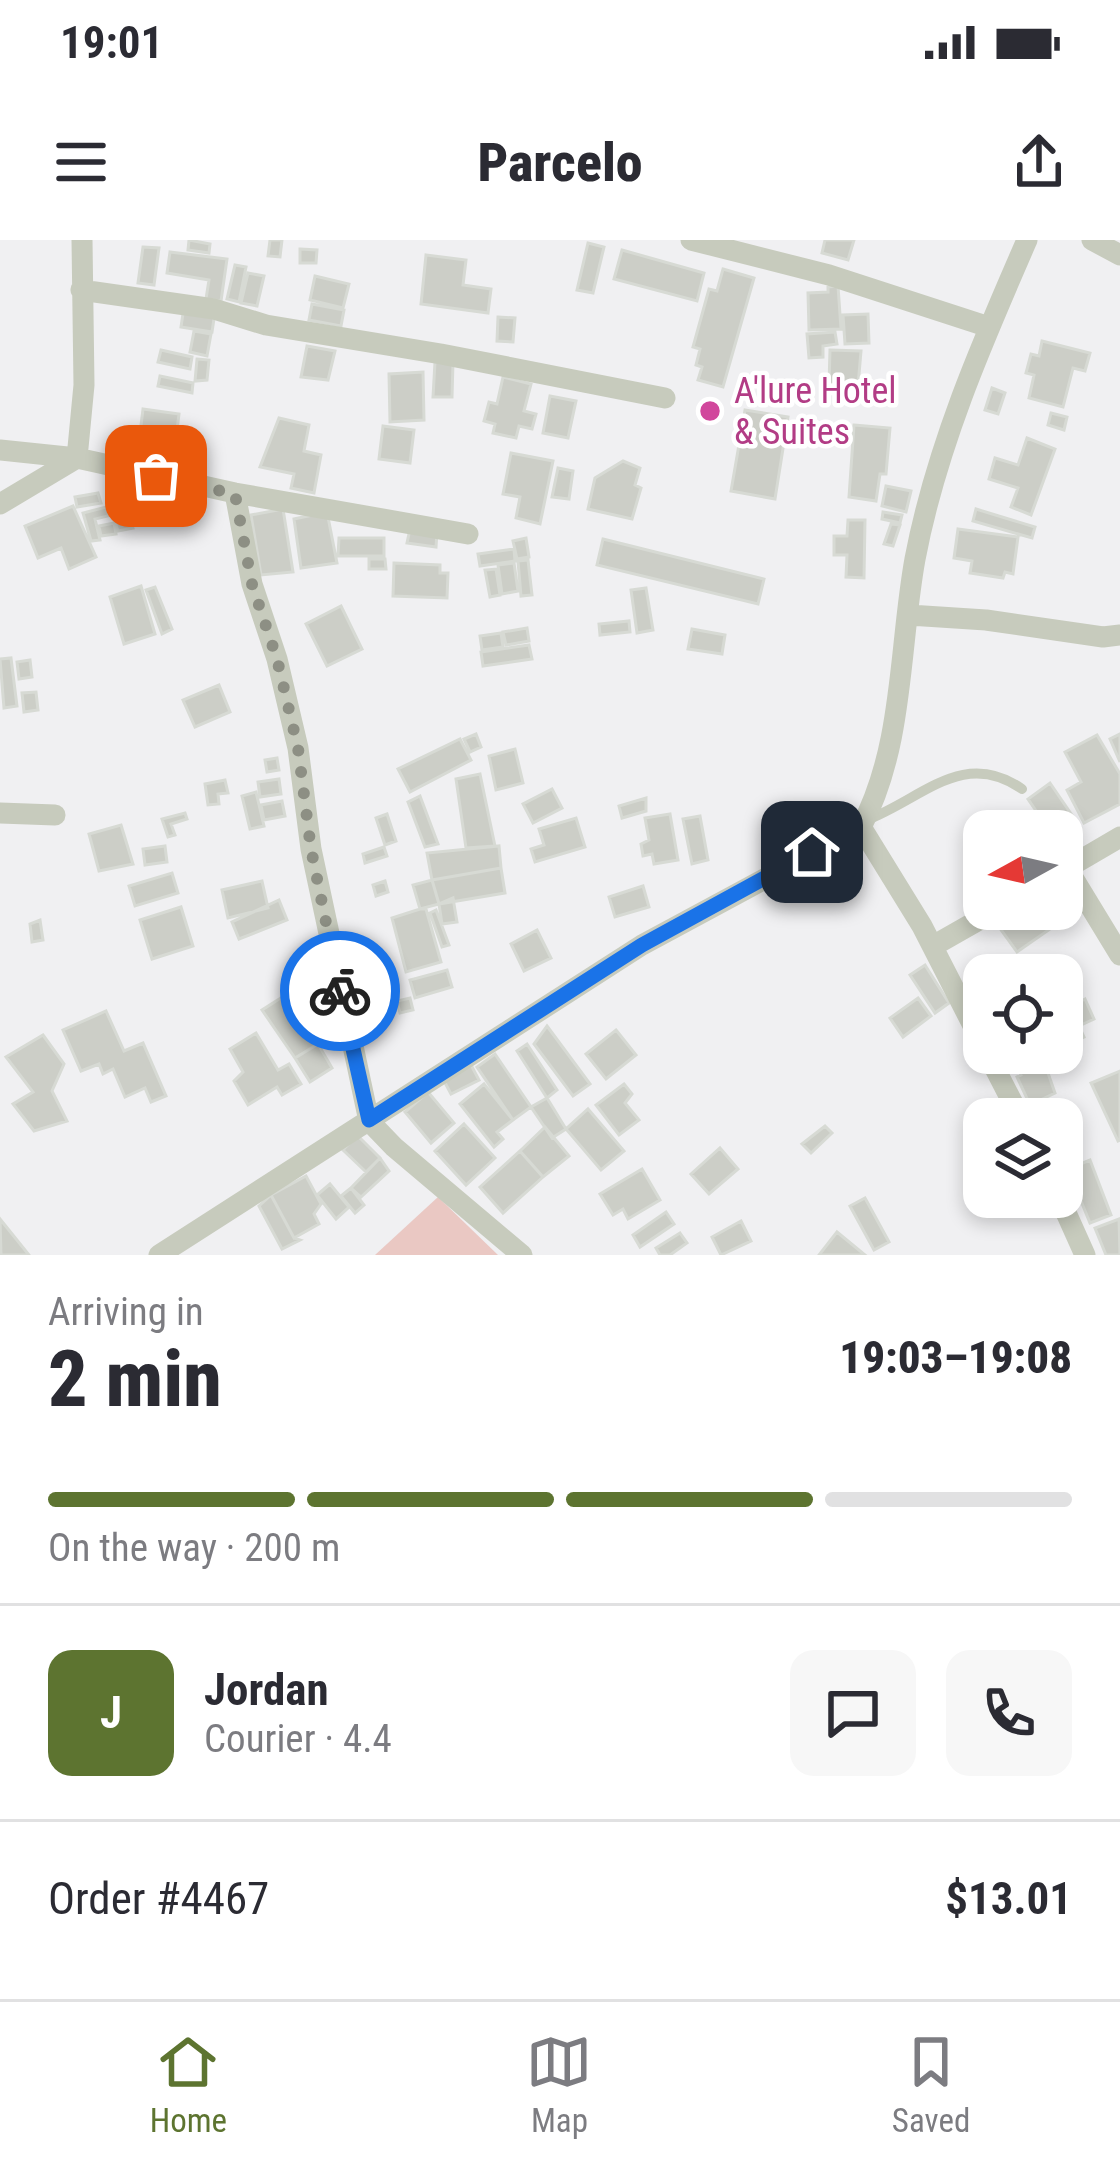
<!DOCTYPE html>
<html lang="en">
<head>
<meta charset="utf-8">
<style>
  :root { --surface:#fff; --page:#f7f7f7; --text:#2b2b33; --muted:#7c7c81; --line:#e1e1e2; --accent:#5d7430 }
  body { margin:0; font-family:"Roboto Condensed",sans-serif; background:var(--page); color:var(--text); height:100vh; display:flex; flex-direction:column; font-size:45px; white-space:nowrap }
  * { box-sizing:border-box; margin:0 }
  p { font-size:39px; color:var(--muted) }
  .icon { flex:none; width:66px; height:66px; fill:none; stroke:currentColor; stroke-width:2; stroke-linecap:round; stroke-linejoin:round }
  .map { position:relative; height:1015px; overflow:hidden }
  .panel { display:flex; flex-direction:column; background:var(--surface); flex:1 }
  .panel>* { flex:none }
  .needle { width:78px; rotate:262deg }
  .tools { position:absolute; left:963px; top:570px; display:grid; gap:24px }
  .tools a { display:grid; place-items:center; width:120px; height:120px; border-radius:24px; background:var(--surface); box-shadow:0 6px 18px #0003; font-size:60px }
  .pin { position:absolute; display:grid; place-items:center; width:102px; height:102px; color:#fff; margin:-51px; border-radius:24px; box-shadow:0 6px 18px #0006 }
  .courier { position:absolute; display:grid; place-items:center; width:120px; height:120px; margin:-60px; border:9px solid #1a73e8; border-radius:50%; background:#fff; color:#222; box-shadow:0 3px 15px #0007 }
  .overview em { font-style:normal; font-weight:800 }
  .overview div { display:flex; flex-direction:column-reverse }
  .overview { display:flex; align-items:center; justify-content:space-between; height:204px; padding:0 48px }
  h1 { font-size:78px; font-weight:800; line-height:90px }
  .bar { display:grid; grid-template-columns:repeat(4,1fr); gap:18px 12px; align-content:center; height:144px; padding:0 48px }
  .bar i { height:15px; border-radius:9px; background:var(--line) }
  .bar .selected { background:var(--accent) }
  .bar p { grid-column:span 4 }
  .line { display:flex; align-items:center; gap:30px; padding:0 48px; border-top:3px solid var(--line) }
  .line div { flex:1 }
  .round { display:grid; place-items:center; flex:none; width:126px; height:126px; border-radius:24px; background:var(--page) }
  .status { display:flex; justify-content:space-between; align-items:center; height:84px; padding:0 60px; background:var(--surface); direction:ltr }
  .status svg { height:33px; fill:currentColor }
  header { display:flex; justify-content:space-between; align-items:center; height:156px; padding:0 48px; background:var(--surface); font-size:54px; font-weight:800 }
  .tab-bar { display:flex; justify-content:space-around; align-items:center; height:168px; border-top:3px solid var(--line); background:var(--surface); font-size:33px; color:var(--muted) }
  .tab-bar a { display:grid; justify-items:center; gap:6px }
  .tab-bar .selected { color:var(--accent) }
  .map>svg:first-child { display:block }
</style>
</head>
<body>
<div class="status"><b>19:01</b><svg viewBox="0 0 49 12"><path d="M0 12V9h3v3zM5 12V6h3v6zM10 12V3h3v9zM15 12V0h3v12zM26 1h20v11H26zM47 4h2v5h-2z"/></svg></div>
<header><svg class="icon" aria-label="menu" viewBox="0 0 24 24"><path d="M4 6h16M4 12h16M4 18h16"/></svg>Parcelo<svg class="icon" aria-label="share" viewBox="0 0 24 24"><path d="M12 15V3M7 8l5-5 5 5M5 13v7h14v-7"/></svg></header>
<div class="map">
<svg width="1120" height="1015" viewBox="0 0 1120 1015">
  <rect width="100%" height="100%" fill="#f0f0f2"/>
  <path fill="#eac8c3" d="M438 957 498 1015H375Z"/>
  <path fill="#cccec7" stroke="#d7dad4" stroke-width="3" d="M189 0 210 4 209 13 188 10Z
    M270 0H282L280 17 268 16Z
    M825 0H854L848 20 822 13Z
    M588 3 604 7 593 53 577 50Z
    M143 7 159 8 154 45 138 43Z
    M300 9 317 10 316 23H300Z
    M622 10 704 33 697 61 614 39Z
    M170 12 227 19 221 61 206 59 209 40 167 33Z
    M426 15 466 20 463 45 491 49 488 73 421 64Z
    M235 25 246 27 239 62 227 59Z
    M723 29 754 38 723 147 698 140 702 127 696 125 700 109 693 107 709 49 717 51Z
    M248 33 264 36 257 66 241 63Z
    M315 36 349 44 343 68 310 60Z
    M838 46 841 89 809 90 808 53 828 52V47Z
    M312 64 344 70 341 86 309 80Z
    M184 67 215 72 212 92 181 87Z
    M868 74 869 103 845 104 843 75Z
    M498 77 515 78 513 102 497 101Z
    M194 91 211 94 207 116 190 112Z
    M835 92 837 104 823 106V117L809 118 807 94Z
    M1042 101 1090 113 1085 131 1073 128 1063 167 1029 158 1034 135 1026 133 1031 114 1039 116Z
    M307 106 335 111 328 140 301 137Z
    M161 110 192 117 190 129 158 122Z
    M830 110 861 111 858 146 829 144Z
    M197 119 209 120 207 140 195 141Z
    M435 122H453L452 157H433Z
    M423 132 424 180 390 182 389 134Z
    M160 136 193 143 192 153 158 146Z
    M503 137 531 144 524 171 536 174 532 189 519 186 516 198 493 193 495 184 484 181 489 162 497 164Z
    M992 148 1005 153 998 174 985 170Z
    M550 156 576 161 568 198 543 193Z
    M143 169 179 174 174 214 138 210Z
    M745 170 788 177 775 259 731 251Z
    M1051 173 1067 177 1064 190 1048 185Z
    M279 178 309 185 304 211 321 215 314 253 291 248 294 234 260 227Z
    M854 185 890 188 886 234H880L876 261 849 257Z
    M383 186 414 190 410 223 379 219Z
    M1027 198 1055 209 1031 275 1011 267 1018 248 989 239 995 218 1018 225Z
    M511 213 553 221 540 284 516 278 520 257 503 254Z
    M174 214 200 216 197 231 169 226Z
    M623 221 640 228 635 245 641 248 632 279 588 269 595 238Z
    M558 228 573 231 569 259 552 257Z
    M886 246 911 251 906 272 882 266Z
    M173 252 175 263 155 265V254Z
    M98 253 101 263 77 267 75 257Z
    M151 253 153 274 130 276 128 255Z
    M73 266 96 317 69 329 61 308 38 318 25 286Z
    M110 266 112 275 95 279 100 300 91 301 83 273Z
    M283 269 293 332 261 335 251 275Z
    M976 269 1035 287 1032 298 973 281Z
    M327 272 337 323 301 328 294 279Z
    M883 272 902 275 900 283 882 279Z
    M130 278 133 288 118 291 115 282Z
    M848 280H865L864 338 846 337 847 315H834V296H847Z
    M114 283 116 294 101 296 99 286Z
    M891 284 900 285 893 306 884 304Z
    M410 289 437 292 436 307 407 303Z
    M958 289 1018 297 1013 334 1005 332 1003 338 970 333 972 321 954 318Z
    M339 298H384V316H338Z
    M526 298 529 317 517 319 513 301Z
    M603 299 764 339 758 364 597 325Z
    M514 309 515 321 480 326 478 314Z
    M369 319H385L386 329H369Z
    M528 320 532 355 521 356 518 321Z
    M394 323 440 325V333H448L447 358 393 356Z
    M514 323 518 351 502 354 498 325Z
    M496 329 500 355 490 357 485 330Z
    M141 346 155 394 124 404 110 357Z
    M155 347 172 389 162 394 146 350Z
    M646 348 653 390 637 393 631 350Z
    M341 366 362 409 327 426 306 384Z
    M629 381 630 392 600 395 599 384Z
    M527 388 529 401 506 405 503 392Z
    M692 389 725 395 722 414 688 409Z
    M501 393 503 407 482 410 480 396Z
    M529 405 532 419 483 426 481 412Z
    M11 418 17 466 4 468 0 419Z
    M30 420 32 437 19 439 17 422Z
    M219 445 230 472 195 487 183 460Z
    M36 452 38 470 24 472 22 453Z
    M476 494 481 507 470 512 464 499Z
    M1120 494V522L1110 499Z
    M1097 495 1120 534V564L1084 583 1067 550 1081 542 1065 512Z
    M460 499 471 520 410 552 398 529Z
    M515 509 523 543 496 550 489 516Z
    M277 518 279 530 267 532 265 520Z
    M480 534 495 606 466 608 456 539Z
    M279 539 281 554 260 557 258 542Z
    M225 540 228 553 218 554 219 564 208 565 205 544Z
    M1050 543 1080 587 1062 600V591H1050L1028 559Z
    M552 549 562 568 533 583 523 564Z
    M256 552 264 586 250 589 242 556Z
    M420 556 438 604 425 607 408 562Z
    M646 558V571L622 578 619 566Z
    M282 561 285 576 264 580 261 565Z
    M185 573 187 579 171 584 175 595 168 597 162 579Z
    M387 574 396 601 385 605 376 578Z
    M670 574 678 620 654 624 652 614 643 616 641 604 649 600 645 578Z
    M700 576 708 620 692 624 683 579Z
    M576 578 585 607 535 622 531 609 544 605 539 589Z
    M121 585 133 624 99 631 89 594Z
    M165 606 167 622 145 625 143 609Z
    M499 606 501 628 432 640 427 613Z
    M384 607 387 616 365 623 363 614Z
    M501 628 505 653 439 664 432 640Z
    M172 633 178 653 135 666 129 646Z
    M432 640 439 664 420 669 413 645Z
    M262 641 268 668 228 678 222 650Z
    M385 641 388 652 376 656 373 645Z
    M643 646 649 667 615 677 609 657Z
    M453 658 457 682 442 684 439 664Z
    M279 660 287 680 239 699 232 682Z
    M181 667 193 706 152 719 140 680Z
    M420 669H426L441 722 406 732 392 678Z
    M1024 669H1040L1053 687 1017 712 999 687Z
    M436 670 449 705 442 707 430 673Z
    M40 680 43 700 32 702 30 684Z
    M537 690 551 718 524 731 511 704Z
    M925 725 949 763 935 773 910 735Z
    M997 726 1002 735H984V750L977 736Z
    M447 730 452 747 415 758 410 740Z
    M322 732 325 744 294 751 292 740Z
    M1068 739 1079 762 1085 759 1094 779 1079 786 1084 797 1062 808V742Z
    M328 749 333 782 321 784 317 752Z
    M287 754 318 804 295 818 262 770Z
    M410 758 413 770 400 773 397 761Z
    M918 758 931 776 903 797 890 778Z
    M106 771 124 811 143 803 166 856 151 862 145 848 125 857 113 829 103 834 99 824 81 831 63 790Z
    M547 786 590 844 573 856 534 804Z
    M616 790 636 815 606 839 586 814Z
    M256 793 278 830 289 824 301 844 282 855 277 847 248 865 234 841 243 832 230 809Z
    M43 795 64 824 52 851 67 881 34 891 13 864 33 852 6 817Z
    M318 804 332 828 310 842 295 818Z
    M527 804 557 850 547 858 517 811Z
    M1011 813H1041L1055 853 1030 865 1017 837 1021 835Z
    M495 814 531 867 513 880 477 827Z
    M471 825 479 840 451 854 443 839Z
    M1120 831V900L1118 901 1091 843Z
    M484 844 513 880 497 892 503 899 494 907 460 864Z
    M624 844 632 854 625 863 639 880 619 895 596 865Z
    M428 852 454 883 431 903 405 872Z
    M547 858 566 889 552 898 531 867Z
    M588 869 624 911 601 930 566 889Z
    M464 884 495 918 466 945 435 911Z
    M825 886 832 893 811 913 802 904Z
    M545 887 569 916 543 937 520 911Z
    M357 895 380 918 366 932 343 910Z
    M720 908 738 929 709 954 691 934Z
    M520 911 543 937 503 973 480 947Z
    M380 918 389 931 361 957 351 948Z
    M1090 920 1111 975 1090 983 1068 929Z
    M642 929 660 960 628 979 623 969 613 975 600 954Z
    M306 936 321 964 314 974 319 984 294 998 271 955Z
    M330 944 349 967 336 979 317 955Z
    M351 948 364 965 355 973 341 956Z
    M271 955 294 998 300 1000 282 1009 259 966Z
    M865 958 889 1002 874 1010 850 966Z
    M666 972 674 984 640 1007 633 995Z
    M0 979 29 1015H1Z
    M1119 979 1120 1015H1106L1095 988Z
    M741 981 751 1001 721 1015 712 997Z
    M837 992 865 1015H819Z
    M680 993 687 1003 670 1015H660L656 1008Z"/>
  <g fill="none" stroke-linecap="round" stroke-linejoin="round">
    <path stroke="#c7cbbd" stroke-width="10" d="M867 580C922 559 963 508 1022 549"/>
    <path stroke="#c7cbbd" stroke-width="21" d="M691 0 829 35 989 87
      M1092 0 1120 15
      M81 50 214 69 266 85 441 114 665 158
      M0 210 77 218 235 253 468 294
      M77 218 84 145 82 0
      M235 253 252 344 277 419 298 508 311 609 369 881 394 907 522 1015
      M0 264 77 218
      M909 375 986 380 1103 397 1120 395
      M0 573 55 575
      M861 587 922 686 984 807
      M1067 628 1120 715
      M1062 631 1120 597
      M933 706 998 669
      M987 813 1021 879
      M1059 957 1085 1015
      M159 1015 642 705 861 587C904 506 899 407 915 319 936 208 982 103 1027 0"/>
  </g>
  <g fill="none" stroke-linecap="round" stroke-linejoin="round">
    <path stroke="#8d8f84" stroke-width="12" stroke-dasharray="0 21.6" d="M156 236 235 254 252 344 277 419 298 508 311 609 340 751"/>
    <path stroke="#1a73e8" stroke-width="15" d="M340 751 369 880 642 705 812 612"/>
  </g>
  <circle fill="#d1479c" stroke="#fff" stroke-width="4.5" cx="710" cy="171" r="12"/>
  <g text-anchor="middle" stroke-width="9" stroke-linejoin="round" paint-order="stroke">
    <g font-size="36" fill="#b23c85" stroke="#fff" text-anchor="start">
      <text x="734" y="163">A'lure Hotel<tspan x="734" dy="41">&amp; Suites</tspan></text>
    </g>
  </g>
</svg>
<div class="tools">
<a><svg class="needle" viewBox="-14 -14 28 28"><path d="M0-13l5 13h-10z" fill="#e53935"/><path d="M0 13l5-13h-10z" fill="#7c7c81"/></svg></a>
<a><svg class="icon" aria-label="locate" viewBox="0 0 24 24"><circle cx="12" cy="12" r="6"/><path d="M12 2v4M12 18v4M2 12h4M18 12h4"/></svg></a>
<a><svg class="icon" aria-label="layers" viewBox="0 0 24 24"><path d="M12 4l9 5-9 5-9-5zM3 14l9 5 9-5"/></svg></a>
</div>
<div class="pin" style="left:156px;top:236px;background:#ea580c"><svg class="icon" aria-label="bag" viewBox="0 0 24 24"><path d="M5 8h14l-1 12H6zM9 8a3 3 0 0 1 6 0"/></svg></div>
<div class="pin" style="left:812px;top:612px;background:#1f2937"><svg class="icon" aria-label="home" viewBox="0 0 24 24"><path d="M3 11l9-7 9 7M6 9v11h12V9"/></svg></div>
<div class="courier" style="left:340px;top:751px"><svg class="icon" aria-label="bike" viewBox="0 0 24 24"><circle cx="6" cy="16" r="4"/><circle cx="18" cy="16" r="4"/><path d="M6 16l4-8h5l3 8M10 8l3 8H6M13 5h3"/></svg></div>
</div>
<section class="panel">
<div class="overview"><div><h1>2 min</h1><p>Arriving in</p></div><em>19:03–19:08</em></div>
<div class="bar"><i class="selected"></i><i class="selected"></i><i class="selected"></i><i></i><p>On the way · 200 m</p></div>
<div class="line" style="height:216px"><b class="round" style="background:var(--accent);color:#fff">J</b><div><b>Jordan</b><p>Courier · 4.4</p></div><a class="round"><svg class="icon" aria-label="chat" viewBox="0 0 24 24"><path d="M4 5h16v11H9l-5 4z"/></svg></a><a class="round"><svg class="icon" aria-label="phone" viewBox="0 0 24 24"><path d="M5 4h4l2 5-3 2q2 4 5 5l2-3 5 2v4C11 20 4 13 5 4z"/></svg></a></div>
<div class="line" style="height:156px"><div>Order #4467</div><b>$13.01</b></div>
</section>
<nav class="tab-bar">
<a class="selected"><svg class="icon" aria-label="home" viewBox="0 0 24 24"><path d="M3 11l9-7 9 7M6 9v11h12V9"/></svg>Home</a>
<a><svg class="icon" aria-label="map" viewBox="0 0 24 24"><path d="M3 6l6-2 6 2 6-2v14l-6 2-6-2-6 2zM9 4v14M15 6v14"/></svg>Map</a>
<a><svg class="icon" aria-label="saved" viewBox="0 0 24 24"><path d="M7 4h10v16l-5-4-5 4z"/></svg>Saved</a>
</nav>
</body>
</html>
